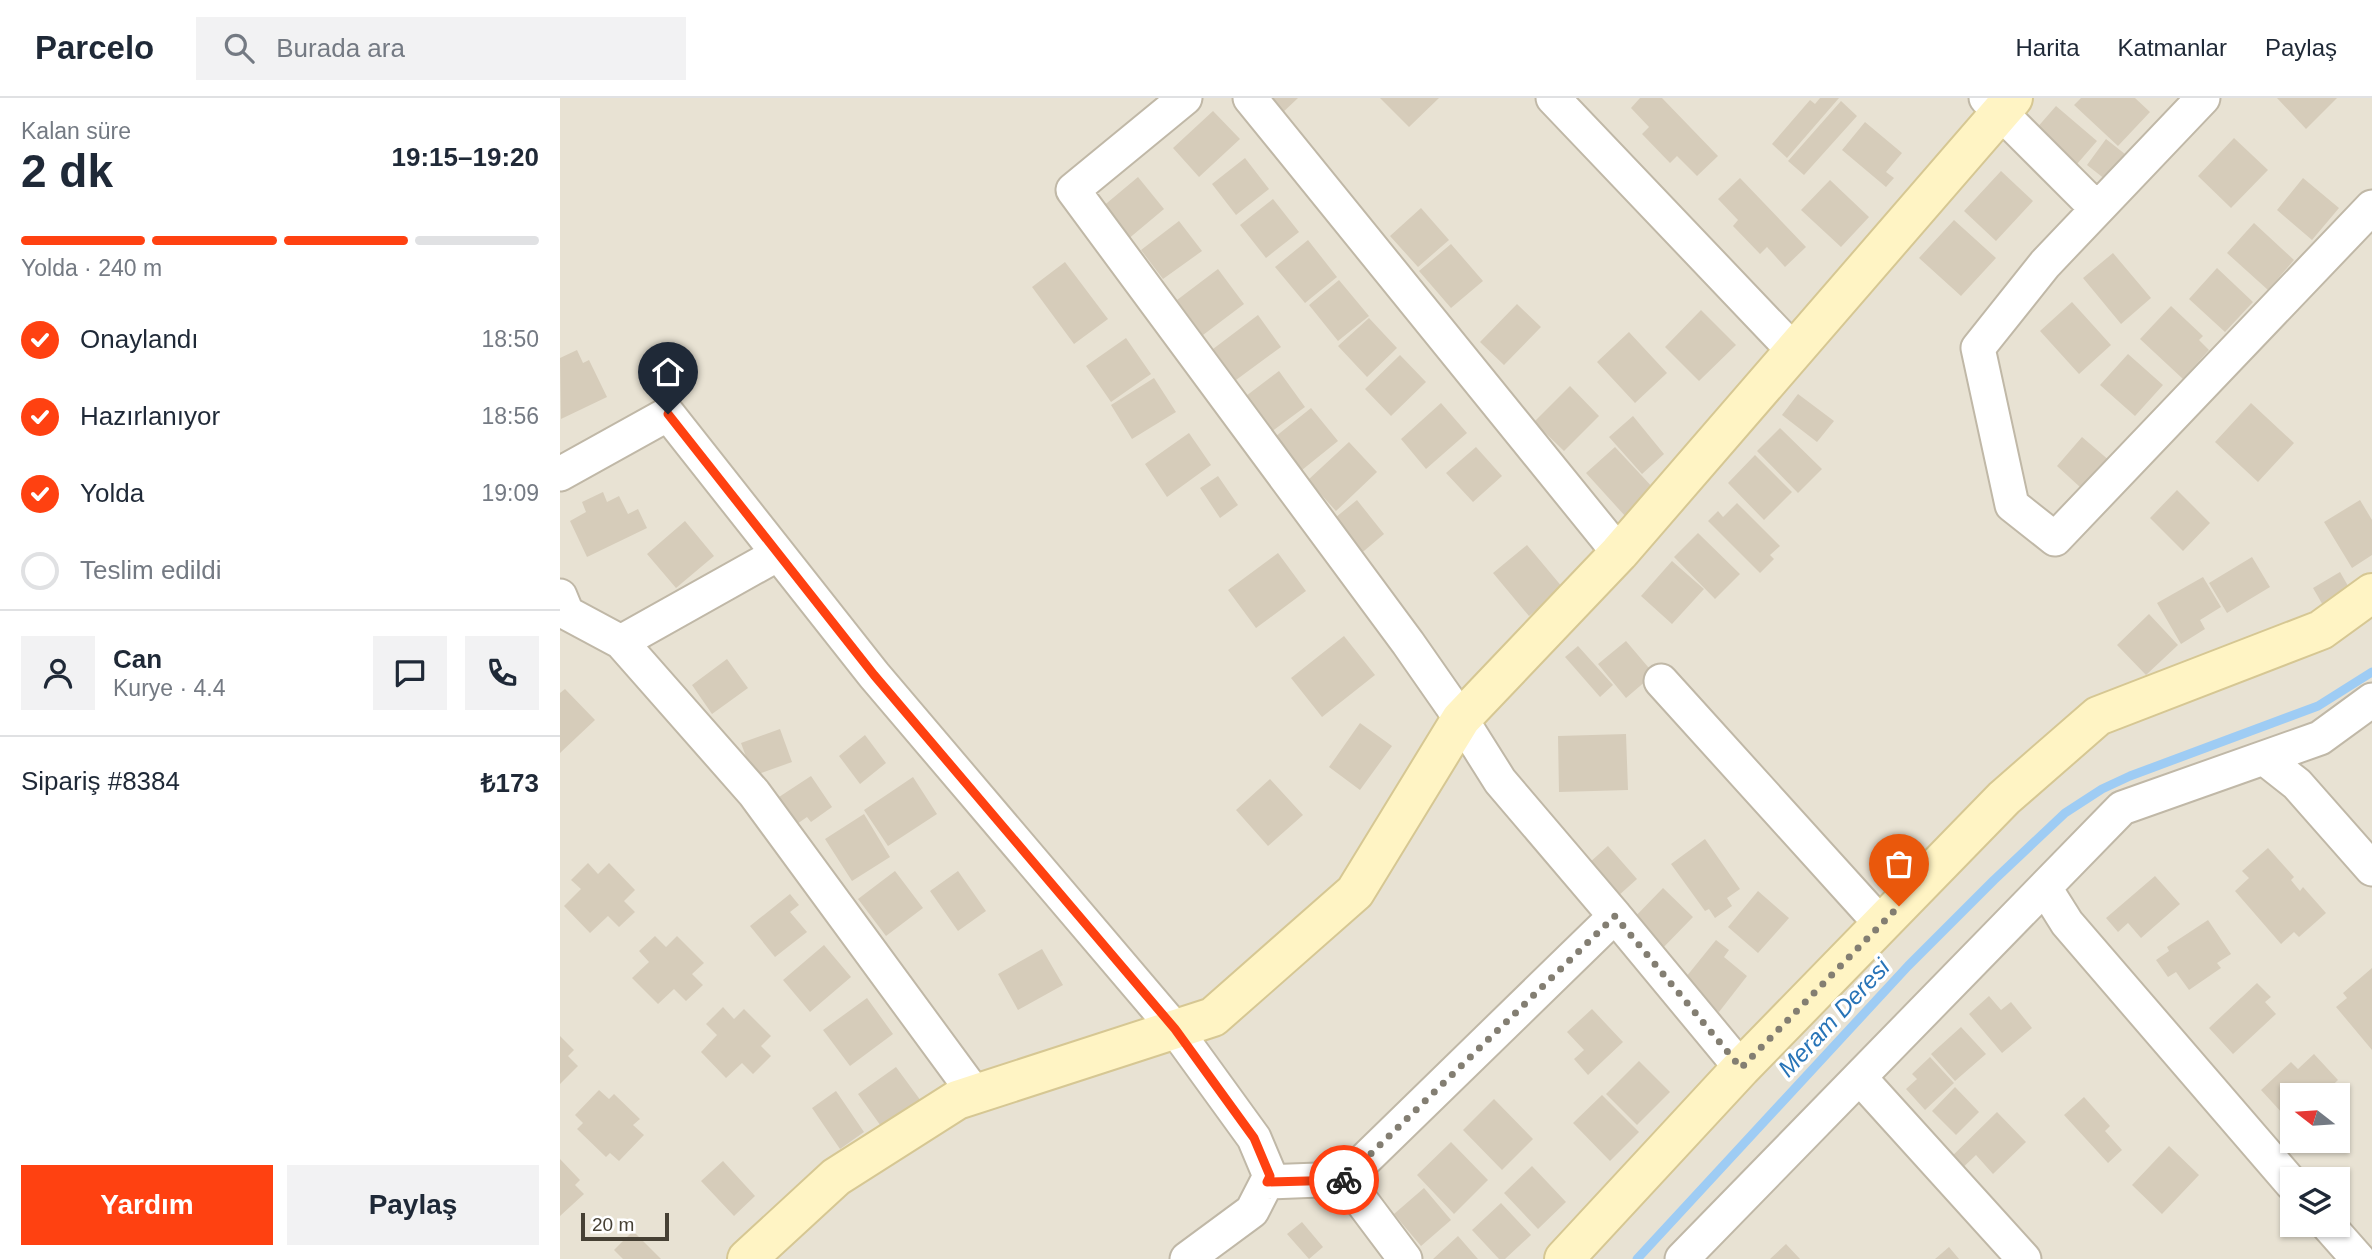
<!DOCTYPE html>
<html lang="tr">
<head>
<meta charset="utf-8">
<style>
  :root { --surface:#fff; --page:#f2f2f3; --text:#1f2937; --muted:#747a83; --line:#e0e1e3; --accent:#ff4111 }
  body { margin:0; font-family:Arial,sans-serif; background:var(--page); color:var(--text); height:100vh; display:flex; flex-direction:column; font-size:26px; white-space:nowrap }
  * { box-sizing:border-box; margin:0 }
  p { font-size:23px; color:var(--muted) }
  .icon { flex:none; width:38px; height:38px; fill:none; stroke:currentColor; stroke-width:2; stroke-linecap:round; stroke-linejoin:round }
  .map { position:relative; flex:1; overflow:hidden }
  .sheet { display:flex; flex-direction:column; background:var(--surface); width:560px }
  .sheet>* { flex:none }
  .needle { width:46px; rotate:287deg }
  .buttons { position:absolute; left:1720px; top:985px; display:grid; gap:14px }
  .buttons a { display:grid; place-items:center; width:70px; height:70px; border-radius:0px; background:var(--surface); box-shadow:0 2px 5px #0004; font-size:35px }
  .scale { position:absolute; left:21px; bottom:18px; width:88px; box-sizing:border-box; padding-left:7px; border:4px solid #464034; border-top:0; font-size:19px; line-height:24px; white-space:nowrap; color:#464034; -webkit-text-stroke:5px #fff; paint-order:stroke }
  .pin { position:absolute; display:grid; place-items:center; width:60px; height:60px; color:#fff; margin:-72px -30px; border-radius:50% 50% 50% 0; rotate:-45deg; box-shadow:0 0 7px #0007 }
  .pin .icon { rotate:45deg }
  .courier { position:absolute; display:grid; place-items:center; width:70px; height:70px; margin:-35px; border:5px solid #ff4111; border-radius:50%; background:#fff; color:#222; box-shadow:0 2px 9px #0007 }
  .head em { font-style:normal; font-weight:600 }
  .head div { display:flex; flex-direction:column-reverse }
  .head { display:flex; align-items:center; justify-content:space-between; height:119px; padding:0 21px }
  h1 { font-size:46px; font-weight:600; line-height:52px }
  .bar { display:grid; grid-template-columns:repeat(4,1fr); gap:10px 7px; align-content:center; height:84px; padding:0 21px }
  .bar i { height:9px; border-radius:5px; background:var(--line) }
  .bar .on { background:var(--accent) }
  .bar p { grid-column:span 4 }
  .line { display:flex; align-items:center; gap:18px; padding:0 21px; border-top:2px solid var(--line) }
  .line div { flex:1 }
  .round { display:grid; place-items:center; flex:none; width:74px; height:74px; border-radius:0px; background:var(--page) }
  ol { padding:0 21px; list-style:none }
  li { display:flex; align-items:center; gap:21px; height:77px }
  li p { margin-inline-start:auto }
  li .icon { padding:7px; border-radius:50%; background:var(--accent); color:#fff; stroke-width:4 }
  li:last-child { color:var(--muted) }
  li i { width:38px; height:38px; border:4px solid var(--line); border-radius:50% }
  .action { display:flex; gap:14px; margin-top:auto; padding:14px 21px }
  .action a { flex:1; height:80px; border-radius:0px; background:var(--accent); color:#fff; font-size:28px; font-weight:600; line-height:80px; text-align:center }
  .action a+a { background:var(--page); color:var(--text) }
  header { display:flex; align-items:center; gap:42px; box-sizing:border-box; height:98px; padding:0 35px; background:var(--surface); border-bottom:2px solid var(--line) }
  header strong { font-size:33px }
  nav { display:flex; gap:38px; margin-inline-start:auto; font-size:24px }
  .search { width:490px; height:63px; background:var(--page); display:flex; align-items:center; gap:18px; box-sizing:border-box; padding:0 24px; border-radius:0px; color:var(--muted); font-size:26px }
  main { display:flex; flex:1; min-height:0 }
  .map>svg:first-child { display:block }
</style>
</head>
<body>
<header>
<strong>Parcelo</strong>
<div class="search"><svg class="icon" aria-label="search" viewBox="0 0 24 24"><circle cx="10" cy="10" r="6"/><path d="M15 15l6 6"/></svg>Burada ara</div>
<nav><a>Harita</a><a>Katmanlar</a><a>Paylaş</a></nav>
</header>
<main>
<section class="sheet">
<div class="head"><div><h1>2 dk</h1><p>Kalan süre</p></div><em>19:15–19:20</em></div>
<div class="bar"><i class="on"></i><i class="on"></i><i class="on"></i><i></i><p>Yolda · 240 m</p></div>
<ol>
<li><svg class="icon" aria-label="check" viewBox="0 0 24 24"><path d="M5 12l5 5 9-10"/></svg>Onaylandı<p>18:50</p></li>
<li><svg class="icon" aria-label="check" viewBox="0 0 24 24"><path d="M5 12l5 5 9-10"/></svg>Hazırlanıyor<p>18:56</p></li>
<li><svg class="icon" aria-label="check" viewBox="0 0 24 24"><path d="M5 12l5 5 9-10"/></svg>Yolda<p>19:09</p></li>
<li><i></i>Teslim edildi</li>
</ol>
<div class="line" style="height:126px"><a class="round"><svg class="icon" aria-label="person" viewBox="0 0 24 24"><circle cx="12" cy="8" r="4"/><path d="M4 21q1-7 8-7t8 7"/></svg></a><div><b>Can</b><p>Kurye · 4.4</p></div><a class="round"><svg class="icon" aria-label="chat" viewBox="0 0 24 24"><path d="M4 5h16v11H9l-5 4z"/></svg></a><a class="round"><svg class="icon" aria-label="phone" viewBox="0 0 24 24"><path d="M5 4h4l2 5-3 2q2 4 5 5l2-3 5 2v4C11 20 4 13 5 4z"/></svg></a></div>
<div class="line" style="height:91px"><div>Sipariş #8384</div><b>₺173</b></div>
<div class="action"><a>Yardım</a><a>Paylaş</a></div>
</section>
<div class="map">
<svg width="1812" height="1161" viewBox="0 0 1812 1161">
  <rect width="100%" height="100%" fill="#f4f0e5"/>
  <path fill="#e8e2d3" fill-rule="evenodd" d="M0 0H1812V1161H0ZM1732 998H1778V1043H1732ZM1732 1082H1778V1127H1732Z"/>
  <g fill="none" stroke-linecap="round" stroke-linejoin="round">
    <path stroke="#9eccf4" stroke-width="9" d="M1077 1161 1348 868 1434 782 1505 715 1542 691 1570 678 1758 608 1812 574"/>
  </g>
  <path fill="#d6ccba" d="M704 0H738L720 17Z
    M820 0H879L849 29Z
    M1080 0H1102L1158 58 1137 78 1117 58 1110 65 1082 36 1089 29 1071 10Z
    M1260 0H1279L1227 60 1212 46 1250 2 1255 6Z
    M1521 0H1575L1590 14 1558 48 1514 7Z
    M1717 0H1777L1746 31Z
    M1281 3 1297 18 1244 77 1228 63Z
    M1496 8 1537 43 1510 74 1469 39Z
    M653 13 680 41 639 79 613 50Z
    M1305 24 1342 55 1326 74 1334 80 1326 89 1282 52Z
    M1674 40 1708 72 1671 110 1638 78Z
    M1546 41 1575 64 1555 89 1527 67Z
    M685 60 709 91 676 117 652 86Z
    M1441 73 1473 103 1436 143 1404 113Z
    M578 79 604 111 567 142 541 110Z
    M1180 80 1246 149 1225 169 1207 149 1200 156 1173 128 1178 122 1158 101Z
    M1743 80 1779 110 1752 142 1717 112Z
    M1270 82 1309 119 1281 149 1241 112Z
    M713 101 739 134 706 160 680 127Z
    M861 110 889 142 858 169 830 138Z
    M1394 122 1436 160 1401 198 1359 160Z
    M619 123 642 153 603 181 581 152Z
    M1694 125 1734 162 1708 192 1667 155Z
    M748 142 777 179 745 205 715 169Z
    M891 146 923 183 891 210 859 173Z
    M1553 155 1591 200 1561 226 1523 180Z
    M505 164 548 221 514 246 472 189Z
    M1657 170 1693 204 1665 234 1629 201Z
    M658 171 684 206 643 237 617 202Z
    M779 182 809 218 778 243 749 207Z
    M1512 204 1551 247 1519 276 1480 233Z
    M957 206 981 229 944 267 920 244Z
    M1611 208 1643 238 1639 242 1649 252 1623 281 1580 241Z
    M1141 212 1176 247 1139 283 1105 249Z
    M698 217 721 249 676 282 653 251Z
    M809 220 837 250 807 279 778 248Z
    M1069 234 1107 275 1075 305 1037 264Z
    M566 240 591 276 551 304 526 268Z
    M17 252 23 265 29 262 47 299 1 321 0 260Z
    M1568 256 1603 287 1575 318 1540 287Z
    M840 257 866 284 831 318 805 291Z
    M719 273 745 309 711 334 686 298Z
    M594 280 616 314 572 341 551 307Z
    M1010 288 1039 318 1004 353 974 324Z
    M1238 296 1274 323 1257 344 1222 317Z
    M881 305 907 335 866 371 841 341Z
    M1691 305 1734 345 1698 384 1655 344Z
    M751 310 778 343 742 372 715 339Z
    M1073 318 1104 356 1082 376 1049 339Z
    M1220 330 1262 371 1238 395 1197 353Z
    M629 335 651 367 607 399 585 366Z
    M1522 339 1558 370 1532 400 1497 368Z
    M789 344 817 374 776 413 748 382Z
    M916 349 942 378 913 404 886 375Z
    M1055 349 1095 392 1066 419 1026 375Z
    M1195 357 1232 394 1204 422 1168 385Z
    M658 378 678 407 660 420 640 390Z
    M1617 392 1650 425 1623 453 1590 420Z
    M43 394 47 404 59 398 68 416 78 411 87 430 27 459 10 423 26 414 22 404Z
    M797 402 824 436 798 458 770 424Z
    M1800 402 1812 422V457L1792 470 1764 424Z
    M1177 405 1220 448 1210 457 1214 461 1200 475 1148 423 1158 413 1163 419Z
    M125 423 154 458 116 490 87 456Z
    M1138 435 1180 476 1155 501 1114 459Z
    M967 447 1003 490 969 518 933 475Z
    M718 455 746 493 696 530 668 492Z
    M1692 459 1710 489 1667 515 1649 485Z
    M1112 463 1144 491 1112 526 1081 498Z
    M1780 474 1795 500 1768 516 1753 490Z
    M1643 479 1661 509 1640 522 1645 531 1621 546 1597 505Z
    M1589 516 1618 547 1586 577 1557 547Z
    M784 538 815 577 762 619 731 580Z
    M1066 543 1094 576 1066 600 1038 566Z
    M1018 548 1053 587 1040 599 1005 559Z
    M167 561 188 590 152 616 132 587Z
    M5 591 35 622 0 655V595Z
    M800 625 832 648 800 692 769 669Z
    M220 631 232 664 193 678 181 645Z
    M1066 636 1068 692 999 694 998 638Z
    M305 637 326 665 300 686 279 658Z
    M251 678 272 709 251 724 247 719 237 726 219 699Z
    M353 679 377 716 328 748 304 712Z
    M710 681 743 717 708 748 676 712Z
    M304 716 330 759 292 783 265 741Z
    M1145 741 1180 791 1167 800 1172 808 1155 820 1149 811 1145 813 1111 766Z
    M1048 748 1077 781 1048 807 1019 774Z
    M1708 750 1734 779 1731 782 1740 793 1743 789 1766 815 1739 839 1734 834 1721 846 1675 793 1689 780 1682 773Z
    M28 765 38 776 49 765 75 792 64 803 75 814 59 829 48 818 30 835 4 808 21 791 11 782Z
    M335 773 363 810 326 838 298 801Z
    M398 773 426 813 398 833 370 793Z
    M1595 778 1620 806 1581 840 1568 825 1558 834 1546 820Z
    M1103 790 1133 819 1098 855 1068 826Z
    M1198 793 1229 820 1198 855 1168 829Z
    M230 796 239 807 230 814 247 834 215 859 190 828Z
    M1648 822 1671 856 1657 865 1661 870 1629 892 1616 874 1608 879 1596 862 1609 853 1607 849Z
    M95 838 106 849 117 838 144 865 132 876 143 887 126 903 114 891 98 906 72 880 89 864 79 853Z
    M1156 842 1169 852 1164 859 1187 878 1159 914 1122 884Z
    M264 847 291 879 250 914 223 882Z
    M482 851 503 887 458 912 438 876Z
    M1812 870V952L1776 909 1787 900 1783 895Z
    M1697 885 1711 899 1705 904 1716 916 1673 956 1649 930Z
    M1429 898 1441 912 1451 904 1472 930 1442 955 1409 916Z
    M307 900 333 936 290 968 263 932Z
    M163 909 174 921 184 911 211 938 201 948 211 958 193 976 182 965 166 980 141 954 157 937 146 926Z
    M1032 911 1063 944 1028 977 1014 961 1024 952 1007 934Z
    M1401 929 1426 956 1395 983 1371 956Z
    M0 938 14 952 8 958 18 968 0 986Z
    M1754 956 1778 982 1761 998H1732V1010L1731 1009 1723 1016 1701 992 1731 964 1738 971Z
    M1370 959 1394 985 1365 1012 1346 991 1357 981 1352 976Z
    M1079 963 1110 994 1077 1027 1046 996Z
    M336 969 361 1003 323 1031 298 996Z
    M1395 989 1419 1014 1396 1037 1372 1013Z
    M39 992 49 1001 54 996 80 1021 73 1027 84 1037 59 1063 50 1055 46 1059 17 1031 23 1025 15 1017Z
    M276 993 304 1034 280 1051 252 1010Z
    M1042 997 1079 1034 1050 1063 1013 1025Z
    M1524 999 1550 1028 1545 1033 1562 1052 1548 1065 1504 1017Z
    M934 1001 973 1041 942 1072 903 1032Z
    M1437 1014 1466 1044 1433 1076 1416 1057 1393 1079 1383 1067Z
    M891 1044 928 1082 894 1116 857 1077Z
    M1609 1048 1639 1077 1602 1116 1572 1087Z
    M0 1061 20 1082 15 1087 24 1096 0 1118Z
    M163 1063 195 1098 174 1118 141 1083Z
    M972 1068 1006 1104 978 1131 944 1095Z
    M864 1090 891 1122 861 1148 834 1116Z
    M941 1105 971 1137 945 1161H939L912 1132Z
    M742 1124 763 1149 749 1161 727 1136Z
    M73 1133 101 1161H63L54 1152Z
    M898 1138 918 1161H873Z
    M1226 1146 1240 1161H1210Z
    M1389 1149 1399 1161H1375Z"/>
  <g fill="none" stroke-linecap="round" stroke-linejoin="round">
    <defs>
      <path id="street" d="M625 0 513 92 848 545 901 621 940 683 1055 818
        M690 0 1059 455
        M993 0 1234 253
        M1426 0 1537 111
        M1643 0 1485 166 1418 250 1452 407 1495 441 1812 109
        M0 376 108 316 314 577 615 931 694 1040 710 1078 692 1113 627 1161
        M218 456 61 544 194 695 415 996
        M0 498 7 515 61 544
        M1101 583 1321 826
        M1704 660 1737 686 1812 771
        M1485 790 1507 825 1732 1086
        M1300 980 1464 1161
        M785 1081 1055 818 1181 970
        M707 1084 785 1081 845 1161
        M1768 1127 1798 1161
        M1122 1161 1562 710 1760 640 1812 602"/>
      <path id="secondary" d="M187 1161 276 1079 397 1002 653 919 795 794 901 621 1059 455 1453 0
        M1004 1161 1181 970 1444 700 1538 618 1761 532 1812 495"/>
    </defs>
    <use href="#street" stroke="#c0b8a7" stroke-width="37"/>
    <use href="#secondary" stroke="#d6c793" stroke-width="42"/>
    <use href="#street" stroke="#fff" stroke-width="33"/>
    <use href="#secondary" stroke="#fff4c4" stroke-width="38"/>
  </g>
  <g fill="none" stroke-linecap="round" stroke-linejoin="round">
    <path stroke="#837e72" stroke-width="7" stroke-dasharray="0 12.6" d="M784 1082 1055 818 1181 970 1339 808"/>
    <path stroke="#ff4111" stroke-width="9" d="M108 316 314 577 615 931 694 1040 710 1078 707 1084 784 1082"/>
  </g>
  <g text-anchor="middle" stroke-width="7" stroke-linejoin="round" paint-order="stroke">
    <g font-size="24" font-style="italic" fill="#2874b8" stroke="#fff">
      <text transform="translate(1274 920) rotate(-47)" y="8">Meram Deresi</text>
    </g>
  </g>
</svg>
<div class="buttons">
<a><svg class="needle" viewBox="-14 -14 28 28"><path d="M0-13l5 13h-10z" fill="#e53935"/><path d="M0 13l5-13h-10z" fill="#747a83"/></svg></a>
<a><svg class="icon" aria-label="layers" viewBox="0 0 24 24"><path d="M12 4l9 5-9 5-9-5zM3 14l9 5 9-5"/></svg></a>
</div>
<div class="scale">20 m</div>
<div class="pin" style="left:1339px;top:808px;background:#ea580c"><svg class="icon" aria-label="bag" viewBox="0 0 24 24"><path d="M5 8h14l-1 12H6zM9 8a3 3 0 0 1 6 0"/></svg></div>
<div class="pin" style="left:108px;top:316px;background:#1f2937"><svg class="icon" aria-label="home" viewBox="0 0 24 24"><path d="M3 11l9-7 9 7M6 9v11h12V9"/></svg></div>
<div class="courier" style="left:784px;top:1082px"><svg class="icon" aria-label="bike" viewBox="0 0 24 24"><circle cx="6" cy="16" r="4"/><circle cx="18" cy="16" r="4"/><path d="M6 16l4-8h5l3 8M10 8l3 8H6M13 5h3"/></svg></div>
</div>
</main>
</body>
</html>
